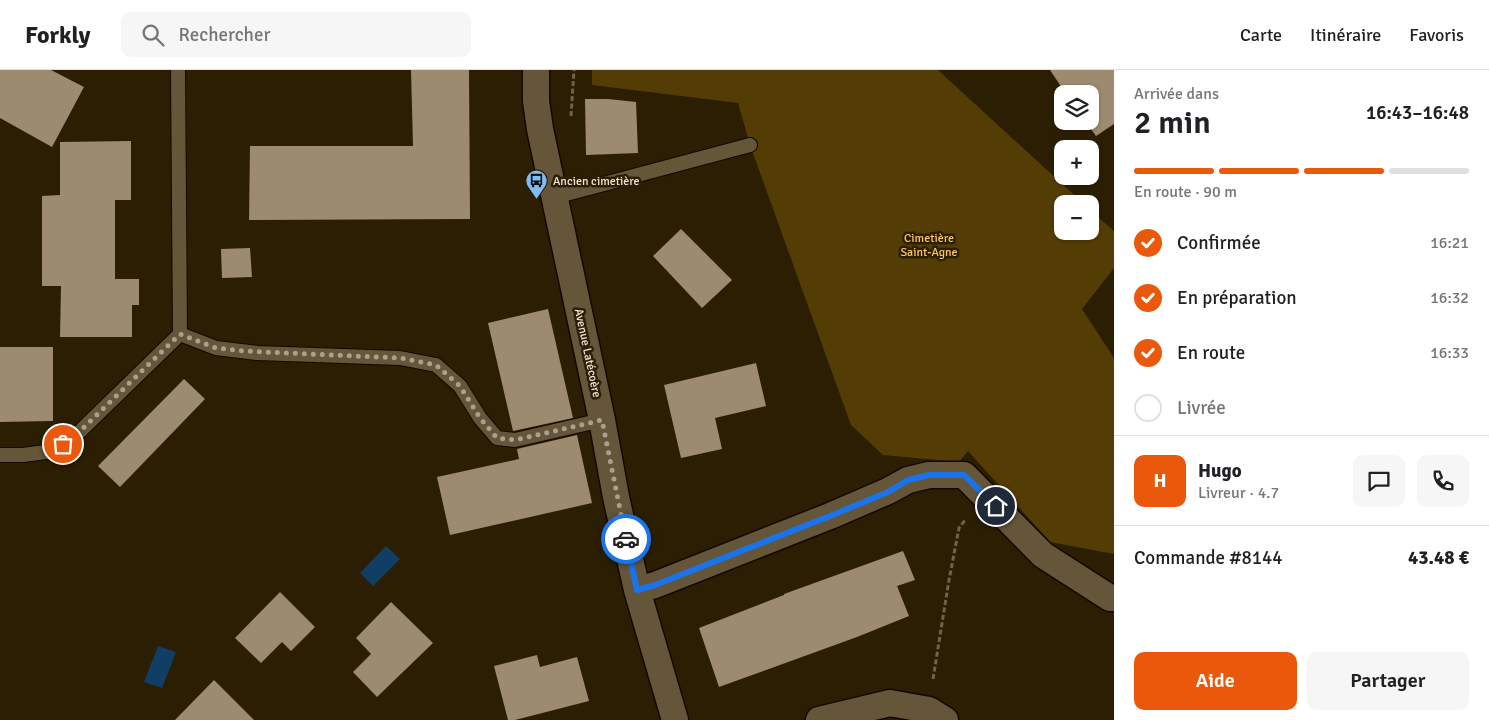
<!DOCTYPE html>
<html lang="fr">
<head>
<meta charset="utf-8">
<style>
  :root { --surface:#fff; --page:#f6f6f6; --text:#202124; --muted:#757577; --line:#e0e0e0; --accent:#ea580c }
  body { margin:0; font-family:Signika,sans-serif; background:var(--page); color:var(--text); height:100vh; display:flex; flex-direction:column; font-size:19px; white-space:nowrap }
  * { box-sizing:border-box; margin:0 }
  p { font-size:16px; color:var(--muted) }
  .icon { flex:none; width:28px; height:28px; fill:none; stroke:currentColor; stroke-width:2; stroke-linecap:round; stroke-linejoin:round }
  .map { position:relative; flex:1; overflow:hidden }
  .details { display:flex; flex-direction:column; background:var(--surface); width:375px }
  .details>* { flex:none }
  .tools { position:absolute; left:1054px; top:15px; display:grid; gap:10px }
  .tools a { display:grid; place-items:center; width:45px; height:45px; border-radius:10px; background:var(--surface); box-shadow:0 1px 4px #0004; font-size:25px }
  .pin { position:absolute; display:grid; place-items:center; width:42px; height:42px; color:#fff; margin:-21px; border:2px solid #fff; border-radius:50%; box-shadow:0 1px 5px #0007 }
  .courier { position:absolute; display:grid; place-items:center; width:50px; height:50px; margin:-25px; border:4px solid #1a73e8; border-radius:50%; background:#fff; color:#222; box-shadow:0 1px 6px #0007 }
  .summary em { font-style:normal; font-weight:600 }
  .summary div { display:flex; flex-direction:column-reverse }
  .summary { display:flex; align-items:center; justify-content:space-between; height:85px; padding:0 20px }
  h1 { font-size:32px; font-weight:600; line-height:38px }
  .bar { display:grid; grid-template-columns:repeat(4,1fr); gap:8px 5px; align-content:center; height:60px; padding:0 20px }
  .bar i { height:6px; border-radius:4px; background:var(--line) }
  .bar .on { background:var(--accent) }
  .bar p { grid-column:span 4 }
  .line { display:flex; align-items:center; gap:12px; padding:0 20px; border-top:1px solid var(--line) }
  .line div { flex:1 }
  .round { display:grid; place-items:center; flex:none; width:52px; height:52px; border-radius:10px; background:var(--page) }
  ol { padding:0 20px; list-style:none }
  li { display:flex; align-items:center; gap:15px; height:55px }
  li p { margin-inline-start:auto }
  li .icon { padding:5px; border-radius:50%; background:var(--accent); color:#fff; stroke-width:4 }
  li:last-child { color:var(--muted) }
  li i { width:28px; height:28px; border:2px solid var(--line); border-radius:50% }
  .action { display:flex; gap:10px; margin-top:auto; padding:10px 20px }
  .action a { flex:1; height:58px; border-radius:10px; background:var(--accent); color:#fff; font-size:20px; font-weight:600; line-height:58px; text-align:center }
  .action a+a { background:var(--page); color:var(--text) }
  header { display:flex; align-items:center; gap:30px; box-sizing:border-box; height:70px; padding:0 25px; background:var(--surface); border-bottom:1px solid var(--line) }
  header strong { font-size:24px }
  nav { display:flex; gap:28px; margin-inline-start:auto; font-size:18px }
  .search { width:350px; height:45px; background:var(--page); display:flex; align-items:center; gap:12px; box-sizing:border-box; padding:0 18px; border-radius:10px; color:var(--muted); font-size:19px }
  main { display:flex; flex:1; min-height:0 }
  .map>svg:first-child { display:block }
</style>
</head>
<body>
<header>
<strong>Forkly</strong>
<div class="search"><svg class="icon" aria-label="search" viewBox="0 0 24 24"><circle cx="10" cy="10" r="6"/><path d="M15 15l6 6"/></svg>Rechercher</div>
<nav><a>Carte</a><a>Itinéraire</a><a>Favoris</a></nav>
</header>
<main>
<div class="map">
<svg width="1114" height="650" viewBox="0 0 1114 650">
  <rect width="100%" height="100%" fill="#2c1e03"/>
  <path fill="#543c05" d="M592 0H938L1084 134H1062V161H1090V140L1114 161V198L1082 239 1114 288V484L1050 472 968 381 959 392 883 385 851 355 750 75 738 33 592 15Z"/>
  <path fill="#113e65" d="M386 476 400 489 373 516 360 503Z
    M158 576 176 582 162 618 144 612Z"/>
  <path fill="#9c8b6e" d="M0 0H51L84 17 52 77 0 48Z
    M411 0H469L470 149 249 150 250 76H413Z
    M1050 0H1114V54L1096 66 1085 51H1090V24H1066Z
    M585 29H608L636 32 638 83 586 85Z
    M131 71V130H115V209H139V235H132V267H60L61 216H42V126L60 125V72Z
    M681 159 732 210 702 238 653 186Z
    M250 178 252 207 222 208 221 179Z
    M548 239 573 348 513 361 488 253Z
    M0 277H53V351L0 352Z
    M756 293 766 336 715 348 722 379 681 388 664 315Z
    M184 309 205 329 120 417 98 396Z
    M577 365 592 433 450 465 437 407 519 389 517 379Z
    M903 481 915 510 897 516 909 546 857 567 719 617 699 558 784 525V524Z
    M280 522 315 557 291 581 282 572 261 593 235 568Z
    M391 532 433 573 377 627 353 602 371 584 356 568Z
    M537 585 540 597 577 587 589 631 515 650H508L494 596Z
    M214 610 254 650H175Z"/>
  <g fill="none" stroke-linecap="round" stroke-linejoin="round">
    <defs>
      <path id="lane" d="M555 127 750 75
        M180 264 216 278 257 283 400 288 436 295 460 316 480 348 497 368 515 370 602 350
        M0 385H23L53 381 74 367 180 264 178 0"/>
      <path id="street" d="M536 0V31L540 59 602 350 616 427 637 520 675 650
        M637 520 655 515 830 446 888 421 908 410 929 405H964L1043 485 1110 528H1114
        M819 650 890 633 929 640 945 650"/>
    </defs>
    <use href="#lane" stroke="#140700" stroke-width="16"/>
    <use href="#street" stroke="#140700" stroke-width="29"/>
    <path stroke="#6f634c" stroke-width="3" stroke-dasharray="5 2.5" stroke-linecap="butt" d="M571 46 574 0
      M933 609 949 510 959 458 965 450"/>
    <use href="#lane" stroke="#65563a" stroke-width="14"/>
    <use href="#street" stroke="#65563a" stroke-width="26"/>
  </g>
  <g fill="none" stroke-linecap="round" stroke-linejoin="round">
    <path stroke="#aba08d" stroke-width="5" stroke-dasharray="0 9" d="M63 374 74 367 180 264 216 278 243 281 400 288 436 295 460 316 480 348 497 368 515 370 602 350 626 469"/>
    <path stroke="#1a73e8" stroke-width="6" d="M626 469 637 520 655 515 830 446 888 422 908 410 929 405H964L996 436"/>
  </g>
  <defs>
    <symbol id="bus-pin" viewBox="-11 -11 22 30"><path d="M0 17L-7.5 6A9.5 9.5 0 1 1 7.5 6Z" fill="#7fbdfa" stroke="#2c1e03"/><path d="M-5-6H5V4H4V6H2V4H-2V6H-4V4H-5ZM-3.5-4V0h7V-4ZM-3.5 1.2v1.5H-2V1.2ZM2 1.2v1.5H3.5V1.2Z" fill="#111"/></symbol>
  </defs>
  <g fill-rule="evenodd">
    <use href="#bus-pin" x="524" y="98" width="25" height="34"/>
  </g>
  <g text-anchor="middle" stroke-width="5" stroke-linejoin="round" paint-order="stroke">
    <g font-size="12" fill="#efe6d7" stroke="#2c1e03" text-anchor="start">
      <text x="553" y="115">Ancien cimetière</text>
    </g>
    <g font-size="12" fill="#fdc862" stroke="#2c1e03">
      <text x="929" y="172">Cimetière<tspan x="929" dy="14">Saint-Agne</tspan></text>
    </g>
    <g font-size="12" fill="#efe6d7" stroke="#2c1e03">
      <text transform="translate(588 283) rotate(78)" y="4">Avenue Latécoère</text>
    </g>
  </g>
</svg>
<div class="tools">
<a><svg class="icon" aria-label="layers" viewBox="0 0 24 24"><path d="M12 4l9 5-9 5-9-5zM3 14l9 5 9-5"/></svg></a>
<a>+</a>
<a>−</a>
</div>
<div class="pin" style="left:63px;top:374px;background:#ea580c"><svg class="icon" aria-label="bag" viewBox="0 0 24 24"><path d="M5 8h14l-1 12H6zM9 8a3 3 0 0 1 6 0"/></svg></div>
<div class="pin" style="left:996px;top:436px;background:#1f2937"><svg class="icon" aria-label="home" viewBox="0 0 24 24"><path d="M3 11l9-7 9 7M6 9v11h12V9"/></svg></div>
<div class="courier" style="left:626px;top:469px"><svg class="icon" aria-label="car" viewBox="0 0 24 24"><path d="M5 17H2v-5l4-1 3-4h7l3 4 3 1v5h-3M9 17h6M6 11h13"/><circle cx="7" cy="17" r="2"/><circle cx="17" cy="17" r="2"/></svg></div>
</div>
<section class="details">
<div class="summary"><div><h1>2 min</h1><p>Arrivée dans</p></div><em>16:43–16:48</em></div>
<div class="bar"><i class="on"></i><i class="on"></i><i class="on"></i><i></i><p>En route · 90 m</p></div>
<ol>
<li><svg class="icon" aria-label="check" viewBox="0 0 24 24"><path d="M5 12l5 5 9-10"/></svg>Confirmée<p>16:21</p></li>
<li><svg class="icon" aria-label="check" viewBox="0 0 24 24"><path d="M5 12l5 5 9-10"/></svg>En préparation<p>16:32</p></li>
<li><svg class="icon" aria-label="check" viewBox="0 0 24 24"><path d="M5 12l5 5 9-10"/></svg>En route<p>16:33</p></li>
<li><i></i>Livrée</li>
</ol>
<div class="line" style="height:90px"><b class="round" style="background:var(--accent);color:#fff">H</b><div><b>Hugo</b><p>Livreur · 4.7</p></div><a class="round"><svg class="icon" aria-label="chat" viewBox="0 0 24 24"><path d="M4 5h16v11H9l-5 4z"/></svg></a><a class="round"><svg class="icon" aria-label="phone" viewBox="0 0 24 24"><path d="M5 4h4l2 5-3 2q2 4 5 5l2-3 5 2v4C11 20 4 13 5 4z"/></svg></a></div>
<div class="line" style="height:65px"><div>Commande #8144</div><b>43.48 €</b></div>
<div class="action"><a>Aide</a><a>Partager</a></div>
</section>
</main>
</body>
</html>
